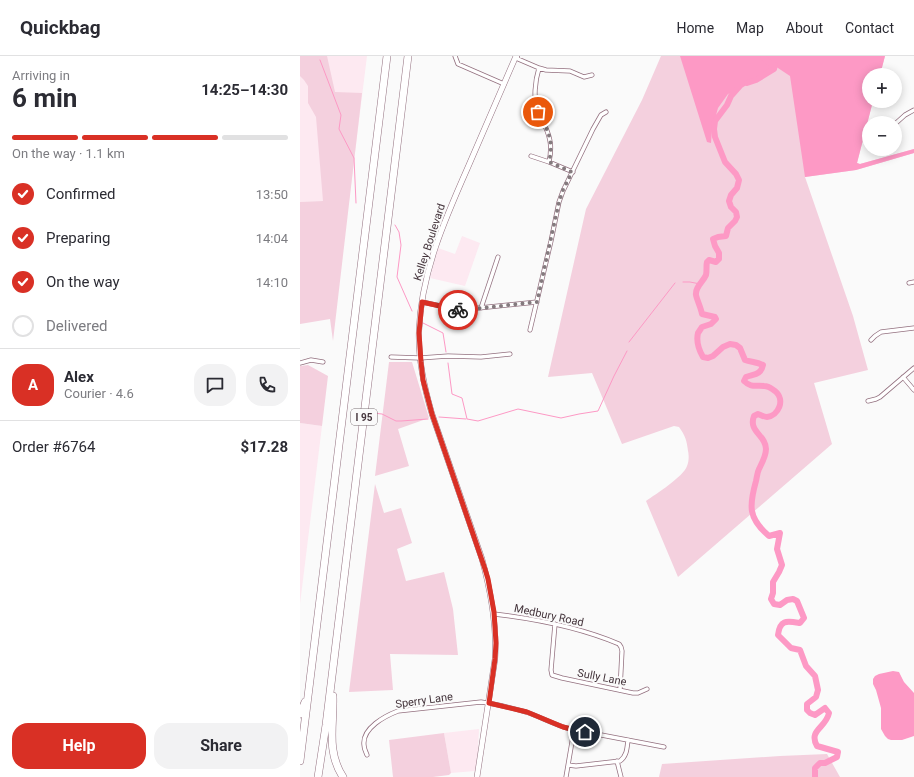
<!DOCTYPE html>
<html lang="en">
<head>
<meta charset="utf-8">
<style>
  :root { --surface:#fff; --page:#f2f2f3; --text:#2b2b33; --muted:#7c7c81; --line:#e1e1e2; --accent:#d93025 }
  body { margin:0; font-family:Roboto,sans-serif; background:var(--page); color:var(--text); height:100vh; display:flex; flex-direction:column; font-size:15px; white-space:nowrap }
  * { box-sizing:border-box; margin:0 }
  p { font-size:13px; color:var(--muted) }
  .icon { flex:none; width:22px; height:22px; fill:none; stroke:currentColor; stroke-width:2; stroke-linecap:round; stroke-linejoin:round }
  .map { position:relative; flex:1; overflow:hidden }
  .panel { display:flex; flex-direction:column; background:var(--surface); width:300px }
  .panel>* { flex:none }
  .controls { position:absolute; left:562px; top:12px; display:grid; gap:8px }
  .controls a { display:grid; place-items:center; width:40px; height:40px; border-radius:50%; background:var(--surface); box-shadow:0 2px 10px #0003; font-size:20px }
  .pin { position:absolute; display:grid; place-items:center; width:34px; height:34px; color:#fff; margin:-17px; border:2px solid #fff; border-radius:50%; box-shadow:0 1px 4px #0007 }
  .courier { position:absolute; display:grid; place-items:center; width:40px; height:40px; margin:-20px; border:3px solid #d93025; border-radius:50%; background:#fff; color:#222; box-shadow:0 1px 5px #0007 }
  .head em { font-style:normal; font-weight:700 }
  .head div { display:flex; flex-direction:column-reverse }
  .head { display:flex; align-items:center; justify-content:space-between; height:68px; padding:0 12px }
  h1 { font-size:26px; font-weight:700; line-height:30px }
  .bar { display:grid; grid-template-columns:repeat(4,1fr); gap:6px 4px; align-content:center; height:48px; padding:0 12px }
  .bar i { height:5px; border-radius:3px; background:var(--line) }
  .bar .current { background:var(--accent) }
  .bar p { grid-column:span 4 }
  .line { display:flex; align-items:center; gap:10px; padding:0 12px; border-top:1px solid var(--line) }
  .line div { flex:1 }
  .round { display:grid; place-items:center; flex:none; width:42px; height:42px; border-radius:16px; background:var(--page) }
  ol { padding:0 12px; list-style:none }
  li { display:flex; align-items:center; gap:12px; height:44px }
  li p { margin-inline-start:auto }
  li .icon { padding:4px; border-radius:50%; background:var(--accent); color:#fff; stroke-width:4 }
  li:last-child { color:var(--muted) }
  li i { width:22px; height:22px; border:2px solid var(--line); border-radius:50% }
  .cta { display:flex; gap:8px; margin-top:auto; padding:8px 12px }
  .cta a { flex:1; height:46px; border-radius:16px; background:var(--accent); color:#fff; font-size:16px; font-weight:700; line-height:46px; text-align:center }
  .cta a+a { background:var(--page); color:var(--text) }
  header { display:flex; align-items:center; gap:24px; box-sizing:border-box; height:56px; padding:0 20px; background:var(--surface); border-bottom:1px solid var(--line) }
  header strong { font-size:19px }
  nav { display:flex; gap:22px; margin-inline-start:auto; font-size:14px }
  main { display:flex; flex:1; min-height:0 }
  .map>svg:first-child { display:block }
</style>
</head>
<body>
<header>
<strong>Quickbag</strong>
<nav><a>Home</a><a>Map</a><a>About</a><a>Contact</a></nav>
</header>
<main>
<section class="panel">
<div class="head"><div><h1>6 min</h1><p>Arriving in</p></div><em>14:25–14:30</em></div>
<div class="bar"><i class="current"></i><i class="current"></i><i class="current"></i><i></i><p>On the way · 1.1 km</p></div>
<ol>
<li><svg class="icon" aria-label="check" viewBox="0 0 24 24"><path d="M5 12l5 5 9-10"/></svg>Confirmed<p>13:50</p></li>
<li><svg class="icon" aria-label="check" viewBox="0 0 24 24"><path d="M5 12l5 5 9-10"/></svg>Preparing<p>14:04</p></li>
<li><svg class="icon" aria-label="check" viewBox="0 0 24 24"><path d="M5 12l5 5 9-10"/></svg>On the way<p>14:10</p></li>
<li><i></i>Delivered</li>
</ol>
<div class="line" style="height:72px"><b class="round" style="background:var(--accent);color:#fff">A</b><div><b>Alex</b><p>Courier · 4.6</p></div><a class="round"><svg class="icon" aria-label="chat" viewBox="0 0 24 24"><path d="M4 5h16v11H9l-5 4z"/></svg></a><a class="round"><svg class="icon" aria-label="phone" viewBox="0 0 24 24"><path d="M5 4h4l2 5-3 2q2 4 5 5l2-3 5 2v4C11 20 4 13 5 4z"/></svg></a></div>
<div class="line" style="height:52px"><div>Order #6764</div><b>$17.28</b></div>
<div class="cta"><a>Help</a><a>Share</a></div>
</section>
<div class="map">
<svg width="614" height="721" viewBox="0 0 614 721">
  <rect width="100%" height="100%" fill="#fafafa"/>
  <path fill="#fde9f1" d="M0 0H67L49 145 0 146Z
    M162 180 180 187 165 230 130 222 138 192 155 198Z
    M0 367 22 370 0 548Z
    M179 673 178 694 175 715 151 717 144 677Z"/>
  <path fill="#f4d0de" d="M0 0H27L35 36 62 37 33 285 30 263 0 268V146L23 145 16 61 8 47V30L4 24 0 20Z
    M361 0H585L580 19H569V45H573L557 107 560 108 614 93V97L556 114 505 121 553 260 568 314 514 327 532 388 378 521 346 445C356 438 383 421 387 410 389 406 389 399 388 395 387 385 385 379 379 371L374 370 322 388 292 317 248 321 286 153 342 44Z
    M89 306H112L129 362 98 373 109 410 75 420Z
    M8 309 28 320 22 370 0 367V310Z
    M75 428 84 457 101 452 112 487 97 493 106 525 144 516 153 553 158 599 90 598 93 634 49 636Z
    M144 677 151 717 149 719 133 721H93L89 684Z
    M527 698 540 721H359L362 708 480 700Z"/>
  <path fill="#fd99c5" d="M380 0H585L580 19H569V45H573L557 107 560 108 614 93V97L556 114 505 121 490 20 475 10 472 13 437 35 428 38 418 52 412 74 411 87 407 86Z
    M593 615 599 616 604 626 614 637V680L602 684H591L588 683 585 680 581 673V652L576 634 573 628V623L575 620 579 618Z"/>
  <g fill="none" stroke-linecap="round" stroke-linejoin="round">
    <path stroke="#fd99c5" stroke-width="1" d="M20 4 41 59 39 73 54 102 56 147
      M95 169 99 176 101 189 97 221 112 255
      M383 226H390L400 228
      M123 267 143 277 146 296
      M329 286 375 227
      M148 307 152 338 162 342 167 363 178 365 218 353 261 362 279 358 298 355 314 320 327 295
      M73 357 82 358 96 365H101L128 363
      M139 361 166 363"/>
    <path stroke="#fd99c5" stroke-width="6" d="M447 27 456 24 474 13 475 9C470 7 465 5 463 0
      M439 31 431 40 427 49 415 65 414 73 415 81 425 106 436 118 439 124 437 132 431 139 429 145 431 151 436 156 437 161 435 165 428 172 426 180 418 181 413 183 415 190 419 197V203L416 206 409 204 407 206C406 209 407 215 406 219 403 226 395 231 396 239 397 244 401 252 402 258L415 261 416 263 411 268 402 271C402 271 398 277 398 277 396 285 399 294 403 301L408 302 413 300 423 291 430 288 436 289 440 292 445 304C451 306 457 306 463 309 461 319 454 318 446 321L444 325C451 332 456 329 464 330 469 330 472 333 475 335 486 344 478 360 467 361 464 361 461 359 458 358L454 360C448 376 466 379 466 393 466 400 462 407 459 413 457 417 457 421 456 425 449 450 448 462 469 480L480 477 477 493 482 509 479 516 473 526V537L471 543 474 548 480 549 487 544 493 543 497 545 504 562 500 567C487 565 480 563 478 579L491 592 500 594 506 610 515 620 518 634 516 641 507 648V654L510 657 515 659 525 652 529 657C526 672 508 674 517 690L538 696 537 701 525 707H520L515 712V721"/>
    <defs>
      <path id="street" d="M155 0 158 8 204 28
        M217 0 218 3 239 12 246 14 270 15 284 21 292 19
        M239 12C235 25 233 43 238 56 240 61 243 65 245 70 251 83 252 92 249 106
        M595 68 605 59 614 54
        M231 100 249 106 273 116
        M609 227 614 226
        M122 246 160 254 237 246
        M181 252 198 201
        M230 274 251 185 259 146 263 135 293 73 301 59 306 56
        M571 284 575 280 581 276 614 272
        M91 301 120 302 148 300 181 301 210 298
        M0 307 11 304 23 306
        M603 321 614 334
        M568 345 576 343 580 341 614 312
        M194 558C237 563 279 571 319 588L321 591 322 595 320 634
        M255 568 251 614 252 619 262 622 333 637H338L347 633
        M67 699C66 696 64 693 64 689 62 672 85 660 98 655L181 646C196 648 212 652 226 656 241 661 255 669 270 673L364 691
        M317 705 321 721
        M268 709 276 710 320 705C327 700 327 692 328 684
        M266 721 274 674"/>
      <path id="secondary" d="M177 721 195 603C197 569 191 536 182 503L132 358C124 331 118 304 119 275 121 217 145 163 168 111 184 74 200 37 216 0"/>
      <path id="highway" d="M33 640C34 669 26 695 43 721
        M0 658 5 646
        M0 705 87 0
        M18 721 26 669 108 0"/>
    </defs>
    <use href="#street" stroke="#93707f" stroke-width="5"/>
    <use href="#secondary" stroke="#93707f" stroke-width="6"/>
    <use href="#highway" stroke="#93707f" stroke-width="8"/>
    <use href="#street" stroke="#fff" stroke-width="3.5"/>
    <use href="#secondary" stroke="#fff" stroke-width="5"/>
    <use href="#highway" stroke="#fff" stroke-width="7"/>
  </g>
  <g fill="none" stroke-linecap="round" stroke-linejoin="round">
    <path stroke="#847a7e" stroke-width="4" stroke-dasharray="0 7.2" d="M158 254 172 253 237 246 259 146 263 134 272 116 249 106C254 84 248 75 238 56"/>
    <path stroke="#d93025" stroke-width="5" d="M158 254 122 246 119 277 121 306 123 324 132 358 185 513 188 523 194 556 196 587 195 603 189 647 227 656 263 671 285 676"/>
  </g>
  <g text-anchor="middle" stroke-width="4" stroke-linejoin="round" paint-order="stroke">
    <rect fill="#fafafa" stroke="#7b7075" stroke-width="1" x="51" y="353" width="26" height="16" rx="3"/>
    <g font-size="10" font-weight="bold" fill="#45353c">
      <text x="64" y="365">I 95</text>
    </g>
    <g font-size="11" fill="#45353c" stroke="#fafafa">
      <text transform="translate(129 186) rotate(-72)" y="4">Kelley Boulevard</text>
      <text transform="translate(249 559) rotate(12)" y="4">Medbury Road</text>
      <text transform="translate(302 621) rotate(11)" y="4">Sully Lane</text>
      <text transform="translate(124 644) rotate(-8)" y="4">Sperry Lane</text>
    </g>
  </g>
</svg>
<div class="controls">
<a>+</a>
<a>−</a>
</div>
<div class="pin" style="left:238px;top:56px;background:#ea580c"><svg class="icon" aria-label="bag" viewBox="0 0 24 24"><path d="M5 8h14l-1 12H6zM9 8a3 3 0 0 1 6 0"/></svg></div>
<div class="pin" style="left:285px;top:676px;background:#1f2937"><svg class="icon" aria-label="home" viewBox="0 0 24 24"><path d="M3 11l9-7 9 7M6 9v11h12V9"/></svg></div>
<div class="courier" style="left:158px;top:254px"><svg class="icon" aria-label="bike" viewBox="0 0 24 24"><circle cx="6" cy="16" r="4"/><circle cx="18" cy="16" r="4"/><path d="M6 16l4-8h5l3 8M10 8l3 8H6M13 5h3"/></svg></div>
</div>
</main>
</body>
</html>
